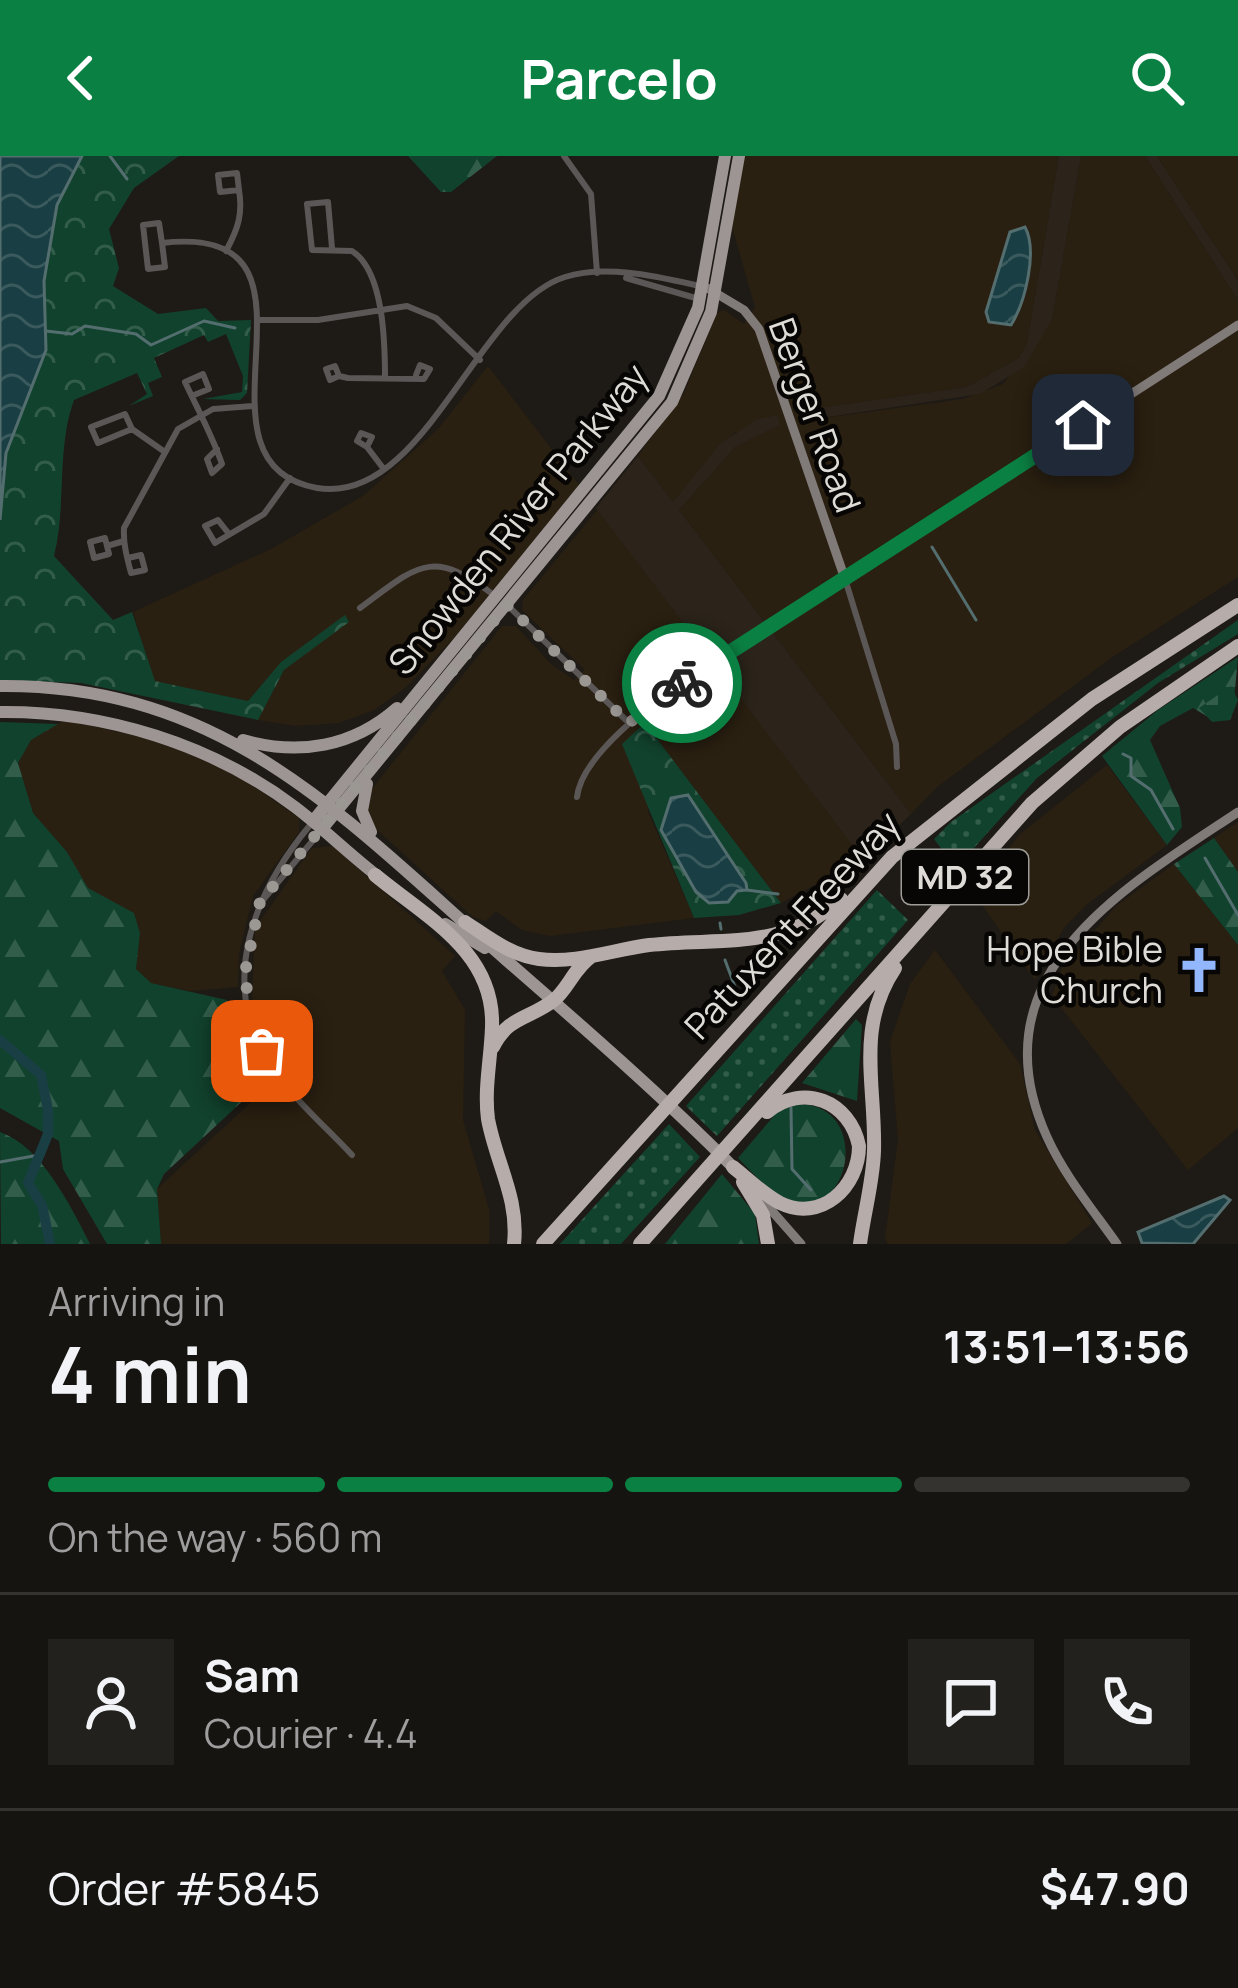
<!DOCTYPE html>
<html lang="en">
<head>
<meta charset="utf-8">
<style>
  :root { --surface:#161410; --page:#23211e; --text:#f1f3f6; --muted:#9e9e9f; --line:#353330; --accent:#0b8043 }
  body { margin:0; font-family:Manrope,sans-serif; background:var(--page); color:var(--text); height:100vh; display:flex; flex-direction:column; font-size:45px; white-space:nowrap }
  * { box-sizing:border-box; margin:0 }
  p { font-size:39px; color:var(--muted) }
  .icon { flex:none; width:66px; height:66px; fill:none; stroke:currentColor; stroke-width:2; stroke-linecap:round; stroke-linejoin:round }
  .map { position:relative; height:1088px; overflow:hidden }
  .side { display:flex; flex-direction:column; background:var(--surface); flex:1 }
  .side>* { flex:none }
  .pin { position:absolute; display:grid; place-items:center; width:102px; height:102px; color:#fff; margin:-51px; border-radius:24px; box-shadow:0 6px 18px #0006 }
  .courier { position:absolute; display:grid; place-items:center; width:120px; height:120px; margin:-60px; border:9px solid #0b8043; border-radius:50%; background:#fff; color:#222; box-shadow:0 3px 15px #0007 }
  .headline em { font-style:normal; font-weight:700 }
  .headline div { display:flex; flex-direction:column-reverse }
  .headline { display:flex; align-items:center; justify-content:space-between; height:204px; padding:0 48px }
  h1 { font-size:78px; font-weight:700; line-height:90px }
  .bar { display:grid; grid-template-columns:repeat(4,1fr); gap:18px 12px; align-content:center; height:144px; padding:0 48px }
  .bar i { height:15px; border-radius:9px; background:var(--line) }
  .bar .current { background:var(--accent) }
  .bar p { grid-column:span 4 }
  .line { display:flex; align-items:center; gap:30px; padding:0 48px; border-top:3px solid var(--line) }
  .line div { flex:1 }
  .round { display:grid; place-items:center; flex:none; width:126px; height:126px; border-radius:0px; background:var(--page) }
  header { display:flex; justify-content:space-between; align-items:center; height:156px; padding:0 48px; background:var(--accent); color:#fff; font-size:54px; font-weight:700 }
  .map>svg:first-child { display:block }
</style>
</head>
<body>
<header><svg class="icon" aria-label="back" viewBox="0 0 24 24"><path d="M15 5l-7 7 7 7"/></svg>Parcelo<svg class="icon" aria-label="search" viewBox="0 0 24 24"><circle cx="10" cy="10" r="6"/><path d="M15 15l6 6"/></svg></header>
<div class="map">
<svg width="1238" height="1088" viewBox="0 0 1238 1088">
  <defs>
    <pattern id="grass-dots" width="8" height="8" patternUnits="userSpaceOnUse" patternTransform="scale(3)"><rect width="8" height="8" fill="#11422d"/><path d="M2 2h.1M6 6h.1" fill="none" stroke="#335d4b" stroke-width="1.8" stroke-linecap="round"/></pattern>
    <pattern id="forest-firs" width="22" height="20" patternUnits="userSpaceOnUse" patternTransform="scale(3)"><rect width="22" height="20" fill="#11422d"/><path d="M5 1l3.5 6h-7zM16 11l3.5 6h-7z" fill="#335d4b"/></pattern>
    <pattern id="cemetery-stones" width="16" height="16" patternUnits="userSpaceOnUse" patternTransform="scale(3)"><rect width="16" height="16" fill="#11422d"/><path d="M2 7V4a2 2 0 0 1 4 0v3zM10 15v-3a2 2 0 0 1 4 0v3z" fill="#335d4b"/></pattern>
    <pattern id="park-crowns" width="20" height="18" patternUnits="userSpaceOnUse" patternTransform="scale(3)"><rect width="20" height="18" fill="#11422d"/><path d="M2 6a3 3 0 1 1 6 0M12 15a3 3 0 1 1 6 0" fill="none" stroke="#335d4b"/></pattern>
    <pattern id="water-waves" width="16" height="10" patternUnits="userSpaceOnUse" patternTransform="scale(3)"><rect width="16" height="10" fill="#193f44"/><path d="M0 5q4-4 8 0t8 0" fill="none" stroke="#3a5a5e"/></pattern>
  </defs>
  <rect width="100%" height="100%" fill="#1e1a15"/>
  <path fill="#2a2011" d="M744 0H1059L1027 188 1019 202 967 231 799 255 802 265 963 243 1003 228 1052 163 1081 0H1145L1238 144V421L1111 502 937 631 911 658 679 354 735 291 779 269 734 277 673 346 638 300 684 237 717 157 724 154 744 168 755 151 732 71Z
    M1157 0H1238V125L1205 74Z
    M488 210 579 329 454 482 405 532 374 554 339 567 295 570 258 564 284 514 348 466 281 506 248 545 154 525 133 456 271 393 363 340 438 273Z
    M598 353 645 414 863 703 781 747 645 567 648 656 694 762 550 780 522 774 496 755 486 765 473 761 374 671 368 658 371 634 502 470H516L551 508 574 524 585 514 522 454 523 444Z
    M64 564 142 581 194 599 247 626 299 662V676L253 740 239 798 238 831 190 835 151 827 136 813 140 777 134 757 88 733 67 696 33 657 18 607 31 584Z
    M1107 609 1167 689 1086 749 1064 772 1035 824 975 739 1019 679Z
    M1238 666V716L1214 682Z
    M333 690 455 800 442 815 465 854 463 964 489 1053V1088H161L157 1033 284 916 263 880 252 845 255 772 312 692Z
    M1174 708 1238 789V972L1188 1014 1052 840 1062 812 1116 750Z
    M935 794 1020 908 1035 974 1092 1067 1066 1088H888L885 1083 898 983 890 886 910 828Z"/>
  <path fill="#2c241b" d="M1059 0H1081L1052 163 1024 211 980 238 801 265 798 255 967 231 1019 202 1027 188Z
    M1145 0H1157L1238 125V144Z
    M777 259 780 269 735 291 679 354 911 658 863 703 596 352 638 300 673 346 721 287 756 264Z"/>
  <path fill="url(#grass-dots)" d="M1238 464V478L1158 527 1037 622 956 712 934 683 951 666Z
    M877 734 908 764 717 980 686 950Z
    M669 968 700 1001 621 1088H560Z"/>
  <path fill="url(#forest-firs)" d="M408 0H497L451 36H441Z
    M1238 501 1234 544 1215 565 1193 552 1160 570 1150 584 1180 652 1182 671 1167 689 1102 600 1158 554Z
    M0 566 58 568 31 584 18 607 33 657 67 696 88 732 134 757 140 777 136 813 151 827 227 844 258 920 248 940 164 1018 157 1033 161 1088H107L63 1013 59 985 0 952Z
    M1214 682 1238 716V789L1174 708Z
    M856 863 862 869 857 945 802 927Z
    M799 948C871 949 853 1065 790 1045 770 1038 752 1016 738 1002L778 955Z
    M0 976C41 990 71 1050 90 1088H1Z
    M722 1018 755 1058 759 1088H665Z"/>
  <path fill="url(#cemetery-stones)" d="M1231 530 1238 544 1230 564 1212 566 1199 552Z"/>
  <path fill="url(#park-crowns)" d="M0 0H179L134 32 109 73 119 112 113 130 158 158 206 152 218 165 251 164 247 237 240 244 203 243 242 236 243 220 226 178 208 186 204 179 154 202 162 221 148 227 153 240 129 250 147 238 137 217 74 244C56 294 67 348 54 400L113 464 132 456 155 525 248 545 281 506 345 459 349 466 284 514 258 564 81 527 0 524Z
    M645 567 781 747 739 759 694 762 622 588Z"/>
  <path fill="url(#water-waves)" stroke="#546e70" stroke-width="3" d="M0 0H82L57 49 44 125 46 194 6 297 0 364Z
    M1025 71C1038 95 1025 147 1011 169L989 166 986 156 1010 76Z
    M688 639 746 727 747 734 737 735 728 746 709 747 696 736 661 674 671 642Z
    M1224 1040 1230 1044 1193 1088 1142 1087 1138 1076Z"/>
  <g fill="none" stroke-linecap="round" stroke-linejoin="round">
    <path stroke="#546e70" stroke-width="3" d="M110 0 127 23
      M46 175 72 178 85 170 136 178 151 189 204 165 235 172
      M932 391 976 464
      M1123 598 1131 602V620L1151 634 1173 673
      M1205 702 1238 759
      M747 734 778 738
      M720 767 721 773
      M725 804 738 839
      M791 952 792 1013 811 1034
      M0 1006 39 999"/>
    <path stroke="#193f44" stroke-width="10" d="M0 884 41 919 48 954V978L28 1027 42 1049 50 1088"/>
    <path stroke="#5b5757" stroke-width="6" d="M564 0 591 38 597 117
      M162 87 165 111 148 113 143 69 159 67 162 87C351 65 173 307 317 332 424 350 477 148 565 121 606 108 659 121 700 130
      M332 92 328 46 307 48 312 94 352 95C384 115 385 188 385 222
      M226 95C238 73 243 58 239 34L220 36 218 19 237 17 239 34
      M626 122 699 143
      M259 164H318L407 150 436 162 480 204
      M416 219 420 209 430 213
      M339 220 330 224 326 213 335 210 339 220 348 222 424 223 430 213
      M194 239 209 233 203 218 185 226C196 250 212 279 222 308L212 317 207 303 217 293
      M132 273 125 258 91 271 98 287 132 273 162 294
      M367 291 357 285 361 277 372 281 367 291 383 312
      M229 378 218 364 205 370 215 387 264 358 290 322
      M107 390 105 382 90 386 94 402 109 398 107 390 124 385
      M128 402 141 399 145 414 131 417C127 402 123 387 124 372L178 273 213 253 253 250
      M506 448 629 567
      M360 452C418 409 432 391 495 440
      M577 641C585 569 784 462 845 423L896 588 897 611
      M311 668C254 736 217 826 270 908 292 942 325 970 352 999
      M263 744 320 676"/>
    <path stroke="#807a79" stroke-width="9" d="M704 130 744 154 759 173 845 423 1238 169
      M757 1038 801 1088
      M1117 1088C1093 1054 1064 1019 1047 981 973 817 1124 732 1238 656"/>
    <path stroke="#9c9593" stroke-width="12" d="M0 530C227 528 347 665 505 803 583 871 660 938 733 1011
      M0 556C105 555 211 588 295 651 324 673 350 699 380 722
      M243 584C299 600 353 591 397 552
      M367 628 362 655 371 676
      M313 665 659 240 698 152 725 0
      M322 673 672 246 711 156 739 0
      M445 768 485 792"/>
    <path stroke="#b6adab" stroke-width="14" d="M375 719C427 762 495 796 492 871 491 902 484 933 488 963 496 1007 519 1042 514 1088
      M465 766C488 781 510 799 539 803 575 808 612 794 649 789 721 781 782 796 841 743
      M493 891C508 860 530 863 554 844 568 833 574 812 592 800
      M733 1011C748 1023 763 1038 780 1047 821 1067 859 1031 859 990 850 945 803 926 767 956
      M743 1026 763 1059 768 1088
      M543 1088 892 701 1092 543 1238 449
      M640 1088 1032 647 1120 571 1238 490
      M860 1088C864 1057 873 1026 874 995 876 929 855 872 895 812"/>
  </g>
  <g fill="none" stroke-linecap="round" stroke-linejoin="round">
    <path stroke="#9b9894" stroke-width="12" stroke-dasharray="0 21.6" d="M262 895 244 821 260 746 507 449 629 567 682 527"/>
    <path stroke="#0b8043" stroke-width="15" d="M682 527 1083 269"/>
  </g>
  <defs>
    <symbol id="church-bare" viewBox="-9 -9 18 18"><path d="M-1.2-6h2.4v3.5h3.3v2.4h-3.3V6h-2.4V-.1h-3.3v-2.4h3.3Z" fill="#93b7fd" stroke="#070604" stroke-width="2.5" paint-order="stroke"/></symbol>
  </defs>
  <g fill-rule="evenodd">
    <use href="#church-bare" x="1166" y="781" width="66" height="66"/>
  </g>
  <g text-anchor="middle" stroke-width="9" stroke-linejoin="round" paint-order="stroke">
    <rect fill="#070604" stroke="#9e9c98" stroke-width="3" x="902" y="694" width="126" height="54" rx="9"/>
    <g font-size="33" font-weight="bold" fill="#dfdcd8">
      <text x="965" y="733">MD 32</text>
    </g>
    <g font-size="36" fill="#dfdcd8" stroke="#070604">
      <text transform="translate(815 259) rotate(70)" y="13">Berger Road</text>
      <text transform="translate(518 363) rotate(-51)" y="13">Snowden River Parkway</text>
      <text transform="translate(792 769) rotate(-47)" y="13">Patuxent Freeway</text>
    </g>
    <g font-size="36" fill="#dfdcd8" stroke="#070604" text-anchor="end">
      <text x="1163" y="806">Hope Bible<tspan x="1163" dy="41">Church</tspan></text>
    </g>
  </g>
</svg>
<div class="pin" style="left:262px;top:895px;background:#ea580c"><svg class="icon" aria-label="bag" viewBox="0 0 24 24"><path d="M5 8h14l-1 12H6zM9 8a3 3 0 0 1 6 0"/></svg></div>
<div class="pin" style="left:1083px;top:269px;background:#1f2937"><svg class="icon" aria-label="home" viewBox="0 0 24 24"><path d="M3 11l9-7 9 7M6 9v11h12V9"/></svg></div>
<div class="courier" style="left:682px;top:527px"><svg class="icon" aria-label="bike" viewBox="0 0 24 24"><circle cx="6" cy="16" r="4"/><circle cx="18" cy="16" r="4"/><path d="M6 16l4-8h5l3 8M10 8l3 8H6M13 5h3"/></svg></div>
</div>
<section class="side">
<div class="headline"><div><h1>4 min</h1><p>Arriving in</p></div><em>13:51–13:56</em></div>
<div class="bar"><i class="current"></i><i class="current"></i><i class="current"></i><i></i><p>On the way · 560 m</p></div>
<div class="line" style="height:216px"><a class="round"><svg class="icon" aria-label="person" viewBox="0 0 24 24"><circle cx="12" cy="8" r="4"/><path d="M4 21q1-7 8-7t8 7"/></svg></a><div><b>Sam</b><p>Courier · 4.4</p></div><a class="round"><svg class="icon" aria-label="chat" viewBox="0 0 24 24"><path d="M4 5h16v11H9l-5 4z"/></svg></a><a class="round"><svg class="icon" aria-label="phone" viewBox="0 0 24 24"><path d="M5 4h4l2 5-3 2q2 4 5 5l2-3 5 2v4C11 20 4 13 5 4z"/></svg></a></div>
<div class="line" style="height:156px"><div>Order #5845</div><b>$47.90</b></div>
</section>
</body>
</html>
